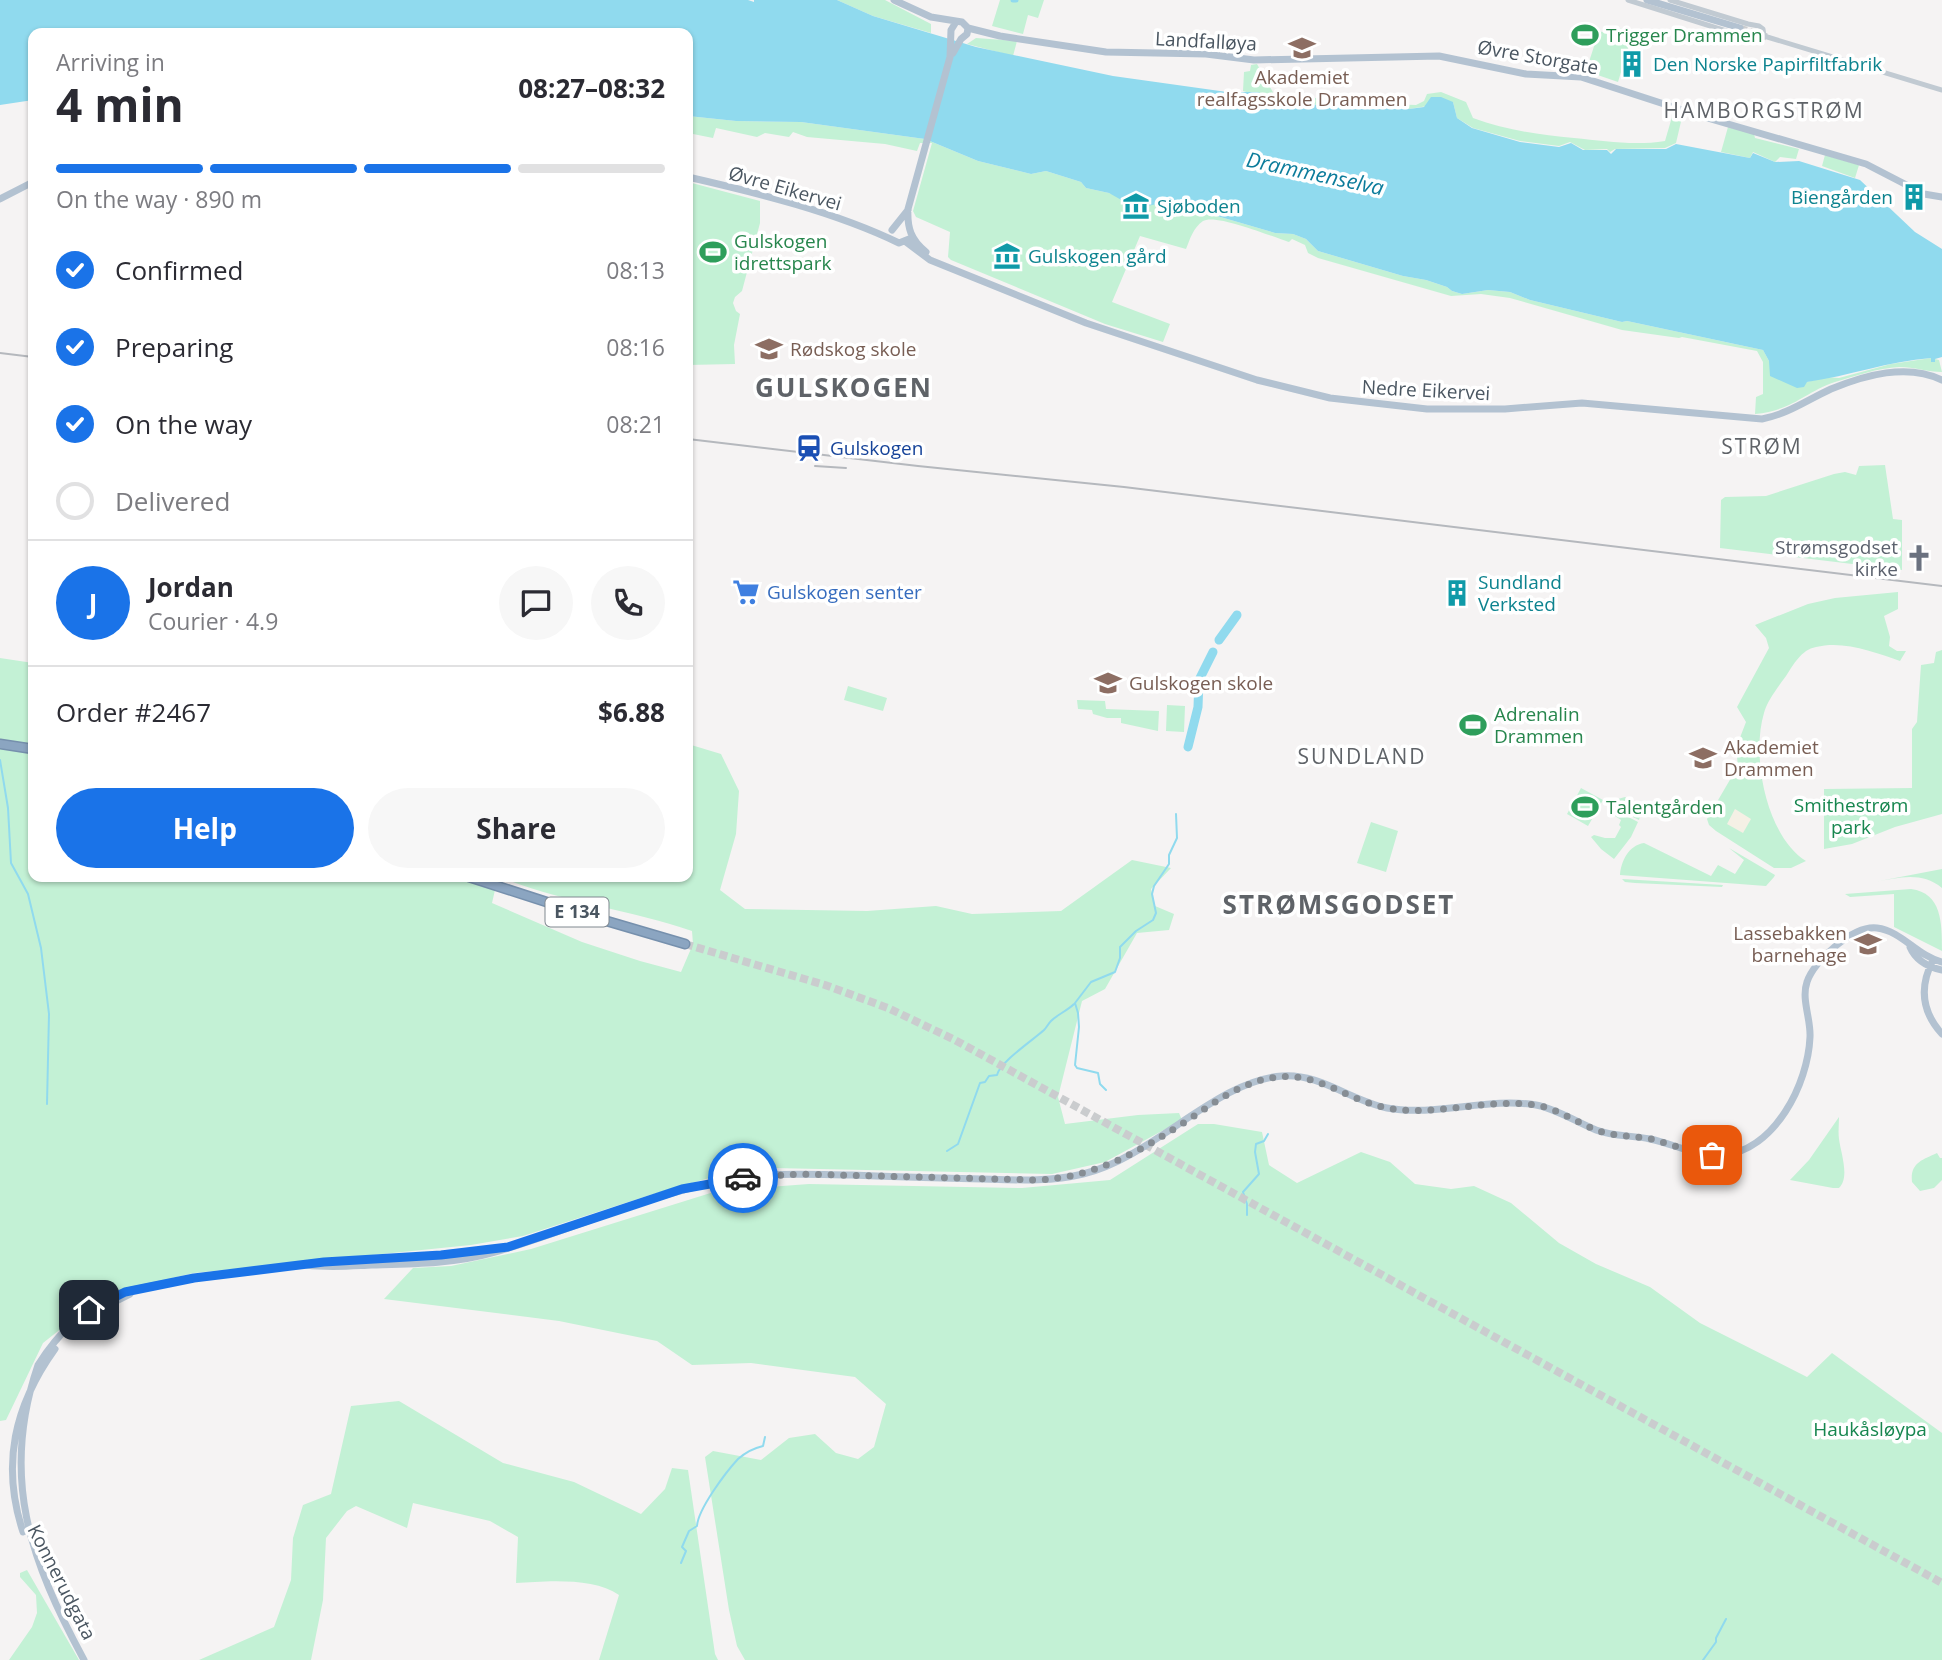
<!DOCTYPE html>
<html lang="en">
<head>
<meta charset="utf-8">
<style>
  :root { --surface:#fff; --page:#f7f7f7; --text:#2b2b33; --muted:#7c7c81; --line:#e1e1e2; --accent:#1a73e8 }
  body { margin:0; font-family:"Open Sans",sans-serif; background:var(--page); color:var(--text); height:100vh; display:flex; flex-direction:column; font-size:26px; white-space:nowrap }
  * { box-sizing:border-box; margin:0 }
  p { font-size:23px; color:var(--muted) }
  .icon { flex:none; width:38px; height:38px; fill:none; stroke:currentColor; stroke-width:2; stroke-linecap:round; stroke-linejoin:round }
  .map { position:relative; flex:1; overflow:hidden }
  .panel { position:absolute; left:28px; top:28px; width:665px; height:854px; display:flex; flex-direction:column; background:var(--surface); border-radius:14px; box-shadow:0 2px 5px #0004 }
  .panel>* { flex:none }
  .pin { position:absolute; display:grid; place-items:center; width:60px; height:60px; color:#fff; margin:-30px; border-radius:14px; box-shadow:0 4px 10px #0006 }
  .courier { position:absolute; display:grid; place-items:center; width:70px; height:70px; margin:-35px; border:5px solid #1a73e8; border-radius:50%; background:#fff; color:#222; box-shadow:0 2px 9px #0007 }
  .head em { font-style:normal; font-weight:700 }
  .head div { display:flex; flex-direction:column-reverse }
  .head { display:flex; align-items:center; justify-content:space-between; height:119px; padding:0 28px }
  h1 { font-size:46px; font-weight:700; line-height:52px }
  .bar { display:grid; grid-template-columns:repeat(4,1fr); gap:10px 7px; align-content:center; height:84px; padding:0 28px }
  .bar i { height:9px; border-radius:5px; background:var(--line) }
  .bar .active { background:var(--accent) }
  .bar p { grid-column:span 4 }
  .line { display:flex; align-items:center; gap:18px; padding:0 28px; border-top:2px solid var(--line) }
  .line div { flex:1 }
  .round { display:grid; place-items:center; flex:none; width:74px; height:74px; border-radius:37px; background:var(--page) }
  ol { padding:0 28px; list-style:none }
  li { display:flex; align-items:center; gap:21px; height:77px }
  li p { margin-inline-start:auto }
  li .icon { padding:7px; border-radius:50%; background:var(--accent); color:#fff; stroke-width:4 }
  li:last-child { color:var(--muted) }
  li i { width:38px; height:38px; border:4px solid var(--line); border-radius:50% }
  .action { display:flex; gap:14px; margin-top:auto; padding:14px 28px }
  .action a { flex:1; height:80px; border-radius:42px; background:var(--accent); color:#fff; font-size:28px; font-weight:700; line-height:80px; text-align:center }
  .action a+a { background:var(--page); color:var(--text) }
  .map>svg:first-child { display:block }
</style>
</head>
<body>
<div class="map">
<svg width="1942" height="1660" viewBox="0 0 1942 1660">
  <rect width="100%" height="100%" fill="#f5f3f3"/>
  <path fill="#c3f1d5" d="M837 0H885L931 24V33L873 16Z
    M1000 0H1044L1038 18 1028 15 1023 34 992 26Z
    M1612 26 1633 32 1618 82 1586 71 1599 31 1609 34Z
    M976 38 1017 41 1013 56 967 44Z
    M1257 64 1274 94 1313 97 1325 102 1416 105 1424 101 1427 94 1441 92 1466 102 1473 118C1506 130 1539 135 1574 138 1605 141 1634 146 1665 141L1674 110 1683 113 1676 143 1665 148 1615 149 1610 152 1607 149 1585 150 1570 142 1559 146 1520 141 1473 128 1457 118 1453 102 1409 109 1319 106 1307 102H1278L1243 91 1244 72 1250 71 1251 65Z
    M688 116 736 121 801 122 925 139 978 161 1031 174 1046 171 1081 182 1086 188 1109 193 1141 205 1169 202 1275 233 1293 234 1306 239 1318 251 1403 276 1426 280 1447 287 1452 291 1462 294 1488 290 1510 292 1530 300 1622 322 1627 321 1763 350 1769 361 1807 382 1826 377 1839 378 1891 364 1931 358 1935 362V359L1939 360 1942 372C1928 372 1914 367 1899 367 1878 368 1855 376 1835 382 1803 393 1794 410 1755 414L1756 397 1763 394V362L1757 351 1682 337 1679 338 1622 330 1510 298 1481 294 1451 296 1318 258 1308 253 1305 245 1292 239 1289 242C1273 237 1215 213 1203 221 1193 228 1190 239 1186 249L1140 236 1112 302 1170 324 1163 342 1105 324 951 260 948 257 950 232 916 217 913 211 932 143H920L917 151 885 144 807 137 793 132 789 137 765 133 757 137 716 128 713 138 693 134 688 150Z
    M1728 127 1754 134 1755 138 1799 149 1796 159 1780 157 1775 162 1753 152 1750 158 1721 152Z
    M1825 155 1859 165 1855 178 1822 166Z
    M688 182 760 201V223L742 291 735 297 733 303 736 311 740 314 734 345 735 364 688 365Z
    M1885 465 1893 519 1902 520V570L1720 548 1721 500 1725 497 1766 496 1834 474 1845 472 1856 475 1859 466Z
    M1898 592V609L1884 616 1890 637 1889 646 1897 651H1906L1900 661C1875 652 1843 640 1816 647 1801 650 1794 664 1786 676 1778 687 1767 701 1764 713 1751 756 1766 836 1806 861L1791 868H1774L1716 831 1709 825 1707 819 1738 766 1736 748 1746 722 1737 707 1769 648 1766 638 1755 625 1808 604 1835 598Z
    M1942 650V814L1895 827 1852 844 1824 849V789L1912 788V729L1917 722 1921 665 1934 663 1936 652Z
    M0 658 33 663V877H498L492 903 582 942 640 961 681 972 693 944 692 931C629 909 561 902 500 877H688V744L721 754 739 791 736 834 720 890 745 909 867 911 936 906 972 914 1061 911 1132 860 1171 868 1151 889 1155 906 1174 914 1169 930 1137 933 1105 989 1082 1001 1058 1097 1065 1124 1138 1115 1179 1113 1182 1120 1105 1162 1052 1174 773 1168 720 1175 650 1195 523 1236 471 1245 194 1273 106 1293 43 1343 6 1420 0 1421Z
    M848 686 887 698 883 711 844 700Z
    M1077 700 1105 701 1106 709 1159 711 1158 731 1121 723V718H1107L1093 714 1092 710 1078 709Z
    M1167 705 1185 706 1184 732 1166 731Z
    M1581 788 1603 800 1588 826 1567 814Z
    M1625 797 1643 806 1639 820 1612 807 1618 799Z
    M1611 808 1638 822 1631 837 1614 859 1601 849 1591 837 1594 835 1605 838H1615L1621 827 1619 825 1621 820 1609 812Z
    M1371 822 1398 831 1386 872 1357 863Z
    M1644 843 1711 876 1718 865 1735 874 1744 860 1729 848 1775 875 1774 877 1766 886 1620 875C1621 861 1629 845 1644 843Z
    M1942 869V888C1921 871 1899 878 1874 882Z
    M1622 879 1723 885 1722 887 1635 883 1625 882Z
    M1911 889C1942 893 1942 923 1942 951L1894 927V894L1850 897 1845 894Z
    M1839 1117C1839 1124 1838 1132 1839 1139 1841 1154 1850 1177 1839 1188H1833L1790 1180 1809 1160Z
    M1198 1124H1214L1262 1132 1269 1165 1297 1183 1361 1152 1390 1162 1415 1184 1451 1189 1474 1186 1511 1203 1559 1243 1596 1264 1650 1287 1700 1323 1807 1377 1832 1353 1942 1433V1660H745L737 1646 729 1610 705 1457 713 1451 761 1460 789 1438 815 1434 836 1453 858 1459 874 1447 886 1404 855 1377 751 1363 692 1365 657 1341 559 1321 384 1299 413 1268 451 1266 531 1249 717 1191 809 1184 1022 1188 1110 1180Z
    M1937 1153 1940 1158H1942V1180L1934 1188 1920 1191 1912 1182C1910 1163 1922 1160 1937 1153Z
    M399 1401 503 1463 574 1482 641 1514 665 1489 672 1468 688 1470 715 1654 718 1660H599L619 1595C594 1577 546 1581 516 1583L518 1537 490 1521 413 1503 407 1528 356 1506 347 1511 326 1538 323 1600 311 1660H199L274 1627 291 1580 293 1538 303 1505 331 1494 351 1406Z
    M27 1570 79 1660H9L32 1627 37 1613 36 1595 20 1577V1573Z"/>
  <path fill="#f5f0e5" d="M1735 809 1751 819 1743 833 1727 824Z"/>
  <path fill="#90daee" d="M0 0H748L754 2V0H837L873 16 976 47 1113 76 1227 92H1258L1281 103 1307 102 1319 106 1357 104 1409 109 1424 107 1431 97H1441L1453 102 1457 118 1472 128 1520 142 1559 147 1571 143 1583 150H1607L1611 154 1616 149H1666L1676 144 1750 158 1753 153 1775 162 1799 161 1860 180 1915 232 1942 249V357L1935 359V362H1931V358C1889 361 1849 376 1807 382L1804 387 1797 388 1770 376 1769 361 1763 350 1627 321 1622 322 1530 300 1510 292 1488 290 1462 294 1452 291 1447 287 1426 280 1403 276 1318 251 1306 239 1293 234 1275 233 1169 202 1141 207 1132 206 1109 193 1086 188 1081 182 1046 171 1031 174 978 161 925 139 801 122 736 121 688 116V33H33V100L0 105Z"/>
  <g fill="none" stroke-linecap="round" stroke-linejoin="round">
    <path stroke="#90daee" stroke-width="2" d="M0 760 8 808 11 863 28 894 41 948 49 1014 47 1104
      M1106 1090 1100 1084 1098 1073 1077 1068 1075 1065 1079 1027 1078 1013 1075 1003 1091 982 1115 972 1120 958V947L1136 931 1153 920 1156 913 1152 894 1154 886 1169 864V855L1177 838 1176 814
      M947 1151 958 1144 980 1083 985 1082 989 1076 997 1075C1000 1062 1033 1040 1044 1030 1047 1027 1048 1024 1051 1021 1058 1014 1067 1011 1074 1004
      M1247 1215V1204L1243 1192 1259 1174 1255 1152 1256 1144 1264 1141 1268 1134
      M681 1563 686 1551 682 1547 689 1531 697 1526C698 1509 726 1472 738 1459 745 1453 754 1448 763 1446L765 1437
      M1703 1660 1716 1642V1638L1726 1619"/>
    <path stroke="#90daee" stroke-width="5" d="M1013 0H1016"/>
    <path stroke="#90daee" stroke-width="9" d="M1219 640 1237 615
      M1188 747 1198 707 1199 680 1213 652"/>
    <path stroke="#caccce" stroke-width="7" stroke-dasharray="7 3.5" stroke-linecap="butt" d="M1740 28 1767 37"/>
    <path stroke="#caccce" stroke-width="8" stroke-dasharray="8 4" stroke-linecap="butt" d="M685 944 825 985 888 1008 955 1040 1942 1583"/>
    <defs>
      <path id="highway" d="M0 744 33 749
        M469 877 593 917 685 944"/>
    </defs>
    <use href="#highway" stroke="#7690ad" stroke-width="11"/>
    <path stroke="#c1cad2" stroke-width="5" d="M1628 0 1758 41 1764 36
      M1670 0 1748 24 1759 26 1763 29 1764 36
      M1764 36 1942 90"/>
    <path stroke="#b3c2d1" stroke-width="7" d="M894 0 931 17 962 22 968 28 1000 36 1106 52 1206 54 1254 60 1439 56 1526 74 1581 77 1704 117 1866 164 1924 194 1942 197
      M1647 0 1740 28
      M953 53 961 39 967 34 968 28
      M688 177C758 193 835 212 899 243L909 239
      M0 199 33 182
      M892 230 908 210
      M906 242 930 260 1086 323 1257 380 1330 398 1427 409H1505L1582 403 1762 419C1788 414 1807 400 1831 389 1865 375 1907 363 1942 380
      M926 252C911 240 907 228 908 209L950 57 951 30 956 22
      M1910 947C1916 961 1928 967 1942 970
      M1933 960C1919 987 1922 1012 1942 1034
      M324 1262 441 1255 490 1249
      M307 1265C328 1268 350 1266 372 1265 411 1264 454 1264 492 1253 583 1227 672 1182 768 1175 796 1173 824 1175 852 1175 895 1177 938 1178 982 1179 1016 1180 1050 1182 1083 1174 1154 1157 1215 1081 1282 1076 1320 1073 1351 1101 1387 1108 1436 1117 1487 1097 1536 1105 1557 1109 1576 1122 1596 1130 1614 1137 1632 1135 1650 1139 1674 1144 1697 1157 1723 1155 1775 1150 1808 1084 1810 1037 1811 1019 1801 999 1807 982 1814 960 1854 925 1877 928 1902 931 1917 956 1942 962
      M94 1312 130 1294
      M23 1532C1 1465 14 1406 55 1349
      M84 1660C30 1560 0 1477 38 1365 57 1335 82 1309 115 1295 127 1290 139 1289 151 1286 203 1275 256 1270 309 1264"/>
    <use href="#highway" stroke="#8ba5c1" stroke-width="8"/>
    <path stroke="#b5b8bd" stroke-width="2" d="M0 353 33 357
      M688 439 918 466 1124 487 1942 586
      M815 466 846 468"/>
  </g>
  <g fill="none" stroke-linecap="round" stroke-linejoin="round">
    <path stroke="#868d94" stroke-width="7" stroke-dasharray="0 12.6" d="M743 1178 799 1174 1036 1180C1096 1178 1142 1150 1191 1118 1215 1102 1241 1083 1271 1078 1314 1069 1346 1100 1387 1108 1436 1117 1486 1098 1535 1105 1556 1108 1574 1121 1594 1129 1612 1137 1631 1135 1651 1139 1671 1144 1691 1153 1712 1155"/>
    <path stroke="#1a73e8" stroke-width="9" d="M89 1310 125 1292 194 1278 324 1262 441 1255 508 1247 682 1189 743 1178"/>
  </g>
  <defs>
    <symbol id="stadium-bare" viewBox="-9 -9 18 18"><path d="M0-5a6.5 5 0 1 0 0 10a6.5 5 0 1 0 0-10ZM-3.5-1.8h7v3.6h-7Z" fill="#2e9e5b" stroke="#fff" stroke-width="2.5" paint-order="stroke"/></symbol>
    <symbol id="school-bare" viewBox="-9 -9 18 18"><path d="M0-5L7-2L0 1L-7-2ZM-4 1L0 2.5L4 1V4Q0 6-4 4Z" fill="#8d6e63" stroke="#fff" stroke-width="2.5" paint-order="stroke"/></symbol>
    <symbol id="building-bare" viewBox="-9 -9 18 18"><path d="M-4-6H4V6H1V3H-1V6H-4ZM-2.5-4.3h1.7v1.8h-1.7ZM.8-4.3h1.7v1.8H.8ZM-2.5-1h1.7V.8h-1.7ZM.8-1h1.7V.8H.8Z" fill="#0f9aa8" stroke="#fff" stroke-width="2.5" paint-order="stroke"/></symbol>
    <symbol id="museum-bare" viewBox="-9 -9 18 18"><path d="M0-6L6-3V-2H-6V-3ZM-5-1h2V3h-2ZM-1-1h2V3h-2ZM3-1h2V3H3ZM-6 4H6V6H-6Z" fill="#0f9aa8" stroke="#fff" stroke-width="2.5" paint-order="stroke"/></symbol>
    <symbol id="station-bare" viewBox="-9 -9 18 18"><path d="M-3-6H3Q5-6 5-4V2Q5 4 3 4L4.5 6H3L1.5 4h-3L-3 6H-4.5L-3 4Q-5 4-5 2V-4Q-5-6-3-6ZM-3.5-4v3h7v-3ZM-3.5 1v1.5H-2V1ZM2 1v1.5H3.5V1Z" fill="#1a4fb4" stroke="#fff" stroke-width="2.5" paint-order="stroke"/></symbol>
    <symbol id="church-bare" viewBox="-9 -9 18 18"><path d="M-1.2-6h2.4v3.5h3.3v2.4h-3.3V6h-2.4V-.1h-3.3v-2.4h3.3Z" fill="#6b7280" stroke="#fff" stroke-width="2.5" paint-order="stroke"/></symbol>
    <symbol id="supermarket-bare" viewBox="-9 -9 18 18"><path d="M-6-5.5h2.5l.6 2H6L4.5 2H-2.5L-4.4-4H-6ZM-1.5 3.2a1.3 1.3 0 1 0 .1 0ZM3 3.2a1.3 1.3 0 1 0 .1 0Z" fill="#3f7fe0" stroke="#fff" stroke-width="2.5" paint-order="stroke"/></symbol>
  </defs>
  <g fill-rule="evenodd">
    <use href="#stadium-bare" x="1566" y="16" width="38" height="38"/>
    <use href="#school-bare" x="1283" y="29" width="38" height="38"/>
    <use href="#building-bare" x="1613" y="45" width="38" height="38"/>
    <use href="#building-bare" x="1895" y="178" width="38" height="38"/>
    <use href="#museum-bare" x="1117" y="187" width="38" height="38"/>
    <use href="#stadium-bare" x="694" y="233" width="38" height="38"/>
    <use href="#museum-bare" x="988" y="237" width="38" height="38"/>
    <use href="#school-bare" x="750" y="330" width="38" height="38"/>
    <use href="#station-bare" x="790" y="429" width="38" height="38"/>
    <use href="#church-bare" x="1900" y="539" width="38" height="38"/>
    <use href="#supermarket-bare" x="727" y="573" width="38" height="38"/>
    <use href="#building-bare" x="1438" y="574" width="38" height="38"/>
    <use href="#school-bare" x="1089" y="664" width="38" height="38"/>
    <use href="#stadium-bare" x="1454" y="706" width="38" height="38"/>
    <use href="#school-bare" x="1684" y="739" width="38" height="38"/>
    <use href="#stadium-bare" x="1566" y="788" width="38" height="38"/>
    <use href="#school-bare" x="1849" y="925" width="38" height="38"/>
  </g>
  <g text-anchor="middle" stroke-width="7" stroke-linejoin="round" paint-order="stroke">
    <rect fill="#fff" stroke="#808990" stroke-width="2" x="545.5" y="897.5" width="63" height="29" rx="5"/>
    <g font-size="18" font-weight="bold" fill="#4a5661">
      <text x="577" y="918">E 134</text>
    </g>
    <g font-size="19" fill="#27864d" stroke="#fff" text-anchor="start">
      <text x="1606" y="42">Trigger Drammen</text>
      <text x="734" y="248">Gulskogen<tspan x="734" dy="22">idrettspark</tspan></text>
      <text x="1494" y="721">Adrenalin<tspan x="1494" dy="22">Drammen</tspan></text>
      <text x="1606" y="814">Talentgården</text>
    </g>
    <g font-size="19" fill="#4a5661" stroke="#fff">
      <text transform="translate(1206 41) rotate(3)" y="7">Landfalløya</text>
      <text transform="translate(1538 57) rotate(10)" y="7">Øvre Storgate</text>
      <text transform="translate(785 188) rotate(16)" y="7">Øvre Eikervei</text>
      <text transform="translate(1426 390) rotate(3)" y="7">Nedre Eikervei</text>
      <text transform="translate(62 1582) rotate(63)" y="7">Konnerudgata</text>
    </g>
    <g font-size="19" fill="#0d838f" stroke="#fff" text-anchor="start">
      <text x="1653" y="71">Den Norske Papirfiltfabrik</text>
      <text x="1893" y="204" text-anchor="end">Biengården</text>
      <text x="1157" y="213">Sjøboden</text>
      <text x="1028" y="263">Gulskogen gård</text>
      <text x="1478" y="589">Sundland<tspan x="1478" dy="22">Verksted</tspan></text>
    </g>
    <g font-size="19" fill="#785e54" stroke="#fff" text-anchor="start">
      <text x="1302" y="84" text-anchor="middle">Akademiet<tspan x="1302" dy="22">realfagsskole Drammen</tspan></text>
      <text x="790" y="356">Rødskog skole</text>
      <text x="1129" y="690">Gulskogen skole</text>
      <text x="1724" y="754">Akademiet<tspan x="1724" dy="22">Drammen</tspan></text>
      <text x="1847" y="940" text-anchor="end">Lassebakken<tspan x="1847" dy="22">barnehage</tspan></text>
    </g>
    <g font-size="19" fill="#164399" stroke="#fff" text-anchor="start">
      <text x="830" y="455">Gulskogen</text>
    </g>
    <g font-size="19" fill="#5b616d" stroke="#fff" text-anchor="end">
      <text x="1898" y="554">Strømsgodset<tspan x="1898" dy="22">kirke</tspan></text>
    </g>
    <g font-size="19" fill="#366cbe" stroke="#fff" text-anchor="start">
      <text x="767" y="599">Gulskogen senter</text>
    </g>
    <g font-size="19" fill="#17864f" stroke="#fff">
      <text x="1851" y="812">Smithestrøm<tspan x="1851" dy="22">park</tspan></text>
      <text x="1870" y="1436">Haukåsløypa</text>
    </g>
    <g font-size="21" letter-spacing="2" fill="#5f6368" stroke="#fff">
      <text x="1764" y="118">HAMBORGSTRØM</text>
      <text x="1762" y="454">STRØM</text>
      <text x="1362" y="764">SUNDLAND</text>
    </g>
    <g font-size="21" font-style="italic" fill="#0c7c9b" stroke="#fff">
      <text transform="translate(1315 174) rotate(12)" y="7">Drammenselva</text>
    </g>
    <g font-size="26" font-weight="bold" letter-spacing="2" fill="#5f6368" stroke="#fff">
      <text x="844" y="397">GULSKOGEN</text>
      <text x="1339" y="914">STRØMSGODSET</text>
    </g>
  </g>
</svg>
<div class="pin" style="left:1712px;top:1155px;background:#ea580c"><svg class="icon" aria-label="bag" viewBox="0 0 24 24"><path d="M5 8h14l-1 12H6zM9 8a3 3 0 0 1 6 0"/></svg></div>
<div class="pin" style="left:89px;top:1310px;background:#1f2937"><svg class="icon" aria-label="home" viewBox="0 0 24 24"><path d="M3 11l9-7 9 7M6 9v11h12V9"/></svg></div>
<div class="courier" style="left:743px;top:1178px"><svg class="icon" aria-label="car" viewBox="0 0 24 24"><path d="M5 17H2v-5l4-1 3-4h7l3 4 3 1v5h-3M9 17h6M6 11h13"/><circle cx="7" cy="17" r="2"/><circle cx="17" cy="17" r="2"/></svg></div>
<section class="panel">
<div class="head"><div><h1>4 min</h1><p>Arriving in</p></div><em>08:27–08:32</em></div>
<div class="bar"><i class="active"></i><i class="active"></i><i class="active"></i><i></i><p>On the way · 890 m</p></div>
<ol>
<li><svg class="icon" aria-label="check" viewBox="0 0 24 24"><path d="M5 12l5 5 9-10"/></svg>Confirmed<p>08:13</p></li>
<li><svg class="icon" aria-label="check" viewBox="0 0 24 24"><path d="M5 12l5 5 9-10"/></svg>Preparing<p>08:16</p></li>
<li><svg class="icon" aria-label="check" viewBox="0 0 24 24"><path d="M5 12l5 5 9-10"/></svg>On the way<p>08:21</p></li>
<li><i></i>Delivered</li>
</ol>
<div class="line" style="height:126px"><b class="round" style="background:var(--accent);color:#fff">J</b><div><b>Jordan</b><p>Courier · 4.9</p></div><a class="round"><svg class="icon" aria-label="chat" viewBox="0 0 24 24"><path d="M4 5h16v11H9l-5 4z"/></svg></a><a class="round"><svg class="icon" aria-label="phone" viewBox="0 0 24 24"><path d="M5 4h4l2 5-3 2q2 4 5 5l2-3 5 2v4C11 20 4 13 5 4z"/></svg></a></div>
<div class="line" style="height:91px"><div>Order #2467</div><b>$6.88</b></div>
<div class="action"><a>Help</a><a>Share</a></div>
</section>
</div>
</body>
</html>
